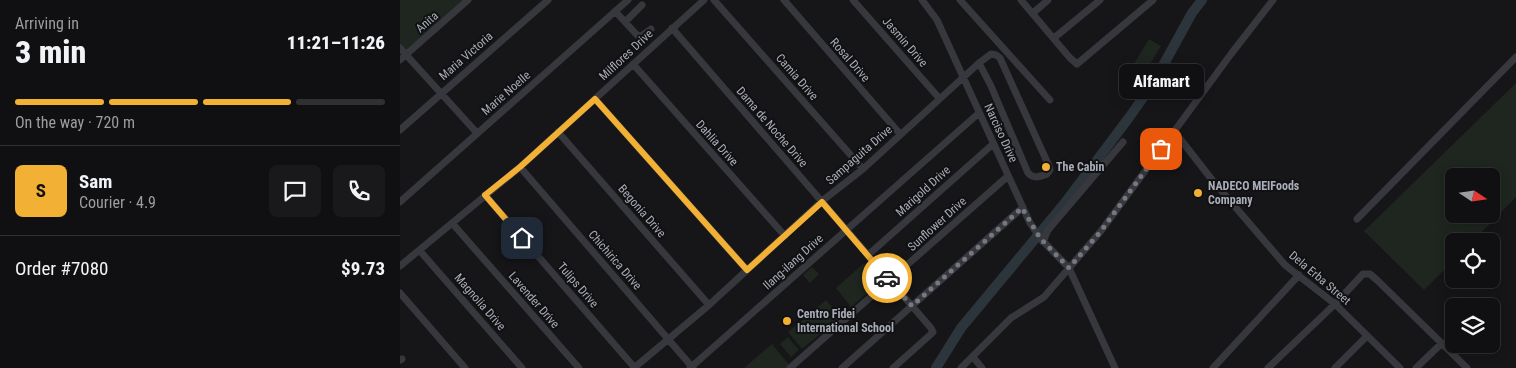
<!DOCTYPE html>
<html lang="en">
<head>
<meta charset="utf-8">
<style>
  :root { --surface:#101012; --page:#19191b; --text:#f1f3f6; --muted:#9c9d9f; --line:#303032; --accent:#f2b134 }
  body { margin:0; font-family:"Roboto Condensed",sans-serif; background:var(--page); color:var(--text); height:100vh; display:flex; flex-direction:column; font-size:19px; white-space:nowrap }
  * { box-sizing:border-box; margin:0 }
  p { font-size:16px; color:var(--muted) }
  .icon { flex:none; width:28px; height:28px; fill:none; stroke:currentColor; stroke-width:2; stroke-linecap:round; stroke-linejoin:round }
  .map { position:relative; flex:1; overflow:hidden }
  .panel { display:flex; flex-direction:column; background:var(--surface); width:400px }
  .panel>* { flex:none }
  .needle { width:32px; rotate:103deg }
  .controls { position:absolute; left:1045px; top:168px; display:grid; gap:10px }
  .controls a { display:grid; place-items:center; width:55px; height:55px; border-radius:8px; background:var(--surface); box-shadow:0 2px 12px #0003,0 0 0 1px var(--line); font-size:25px }
  .pin { position:absolute; display:grid; place-items:center; width:42px; height:42px; color:#fff; margin:-21px; border-radius:10px; box-shadow:0 2px 8px #0006 }
  .courier { position:absolute; display:grid; place-items:center; width:50px; height:50px; margin:-25px; border:4px solid #f2b134; border-radius:50%; background:#fff; color:#222; box-shadow:0 1px 6px #0007 }
  .bubble { position:absolute; height:35px; border-radius:8px; background:var(--surface); box-shadow:0 2px 12px #0003,0 0 0 1px var(--line); font-size:16px; font-weight:800; line-height:35px; text-align:center }
  .summary em { font-style:normal; font-weight:800 }
  .summary div { display:flex; flex-direction:column-reverse }
  .summary { display:flex; align-items:center; justify-content:space-between; height:85px; padding:0 15px }
  h1 { font-size:32px; font-weight:800; line-height:38px }
  .bar { display:grid; grid-template-columns:repeat(4,1fr); gap:8px 5px; align-content:center; height:60px; padding:0 15px }
  .bar i { height:6px; border-radius:4px; background:var(--line) }
  .bar .current { background:var(--accent) }
  .bar p { grid-column:span 4 }
  .line { display:flex; align-items:center; gap:12px; padding:0 15px; border-top:1px solid var(--line) }
  .line div { flex:1 }
  .round { display:grid; place-items:center; flex:none; width:52px; height:52px; border-radius:8px; background:var(--page) }
  main { display:flex; flex:1; min-height:0 }
  .map>svg:first-child { display:block }
</style>
</head>
<body>
<main>
<section class="panel">
<div class="summary"><div><h1>3 min</h1><p>Arriving in</p></div><em>11:21–11:26</em></div>
<div class="bar"><i class="current"></i><i class="current"></i><i class="current"></i><i></i><p>On the way · 720 m</p></div>
<div class="line" style="height:90px"><b class="round" style="background:var(--accent);color:#111">S</b><div><b>Sam</b><p>Courier · 4.9</p></div><a class="round"><svg class="icon" aria-label="chat" viewBox="0 0 24 24"><path d="M4 5h16v11H9l-5 4z"/></svg></a><a class="round"><svg class="icon" aria-label="phone" viewBox="0 0 24 24"><path d="M5 4h4l2 5-3 2q2 4 5 5l2-3 5 2v4C11 20 4 13 5 4z"/></svg></a></div>
<div class="line" style="height:65px"><div>Order #7080</div><b>$9.73</b></div>
</section>
<div class="map">
<svg width="1116" height="368" viewBox="0 0 1116 368">
  <rect width="100%" height="100%" fill="#161618"/>
  <path fill="#1e261f" fill-rule="evenodd" d="M0 0H66L7 52 0 45Z
    M749 39 761 46 744 74 732 67Z
    M1116 83V197L1073 241H1054V260L1024 290 964 231ZM1054 176H1091V214H1054Z
    M464 263 480 282 451 307 436 288Z
    M412 267 419 274 410 283 403 275Z
    M426 300 441 317 402 349 388 332Z
    M388 337 399 350 391 357 380 344Z
    M372 344 390 366 387 368H344Z"/>
  <g fill="none" stroke-linecap="round" stroke-linejoin="round">
    <path stroke="#2c353c" stroke-width="10" d="M536 368 561 328 664 204 728 119 754 82 792 13 802 0"/>
    <path stroke="#37383d" stroke-width="7" d="M314 0 463 169
      M384 0 500 134
      M453 0 539 98
      M522 0 537 20 630 223 640 238 669 268 715 368
      M560 0 650 100
      M621 0 670 58 677 64 753 0
      M215 11 237 35 241 36 251 29
      M633 13 648 0
      M225 22 242 5
      M272 28 531 328 533 332 530 335 493 368
      M654 38 700 0
      M0 48 77 133
      M0 60 68 0
      M233 64 385 236
      M195 99 347 270
      M0 130 148 0
      M774 131 813 181 885 265 935 304 1000 368
      M158 132 309 305
      M120 167 293 368
      M85 195 234 367
      M0 202 228 0
      M957 219 1116 57
      M52 223 179 368
      M643 242 648 230 723 142
      M20 251 122 368
      M468 255 593 144
      M0 266 120 167 304 0
      M0 293 65 368
      M573 357 582 368
      M0 360 2 359
      M234 368 309 305 422 201 463 169 579 63 591 54 596 55 600 58 649 166 650 170 647 174C639 177 634 179 628 173L591 86 579 63
      M290 368 579 113
      M390 368 608 176
      M442 368 622 208
      M561 368 611 318 644 297 701 231 831 54 873 0
      M813 368 899 275
      M868 368 935 304 963 274H970L978 281 1067 368
      M935 368 967 336
      M1016 368 1042 343"/>
  </g>
  <g fill="none" stroke-linecap="round" stroke-linejoin="round">
    <path stroke="#757880" stroke-width="5" stroke-dasharray="0 9" d="M487 278 512 306 622 208 640 238 669 268 701 231 761 149"/>
    <path stroke="#f2b134" stroke-width="6" d="M122 238 85 195 120 167 195 99 347 270 422 202 487 278"/>
  </g>
  <g fill="#f2b134" stroke="#111113" stroke-width="2">
    <circle cx="646" cy="167" r="5"/>
    <circle cx="798" cy="193" r="5"/>
    <circle cx="387" cy="321" r="5"/>
  </g>
  <g text-anchor="middle" stroke-width="4" stroke-linejoin="round" paint-order="stroke">
    <g font-size="12" fill="#a8adb8" stroke="#111113">
      <text transform="translate(27 22) rotate(-41)" y="4">Anita</text>
      <text transform="translate(505 42) rotate(49)" y="4">Jasmin Drive</text>
      <text transform="translate(226 55) rotate(-43)" y="4">Milflores Drive</text>
      <text transform="translate(66 56) rotate(-41)" y="4">Maria Victoria</text>
      <text transform="translate(450 60) rotate(49)" y="4">Rosal Drive</text>
      <text transform="translate(397 77) rotate(49)" y="4">Camia Drive</text>
      <text transform="translate(106 93) rotate(-41)" y="4">Marie Noelle</text>
      <text transform="translate(372 127) rotate(49)" y="4">Dama de Noche Drive</text>
      <text transform="translate(601 133) rotate(65)" y="4">Narciso Drive</text>
      <text transform="translate(317 143) rotate(48)" y="4">Dahlia Drive</text>
      <text transform="translate(459 155) rotate(-41)" y="4">Sampaguita Drive</text>
      <text transform="translate(523 191) rotate(-42)" y="4">Marigold Drive</text>
      <text transform="translate(242 211) rotate(49)" y="4">Begonia Drive</text>
      <text transform="translate(537 224) rotate(-42)" y="4">Sunflower Drive</text>
      <text transform="translate(215 260) rotate(49)" y="4">Chichirica Drive</text>
      <text transform="translate(393 262) rotate(-42)" y="4">Ilang-ilang Drive</text>
      <text transform="translate(920 278) rotate(40)" y="4">Dela Erba Street</text>
      <text transform="translate(178 285) rotate(49)" y="4">Tulips Drive</text>
      <text transform="translate(134 300) rotate(49)" y="4">Lavender Drive</text>
      <text transform="translate(80 302) rotate(49)" y="4">Magnolia Drive</text>
    </g>
    <g font-size="12" font-weight="bold" fill="#a8adb8" stroke="#111113" text-anchor="start">
      <text x="656" y="171">The Cabin</text>
      <text x="808" y="190">NADECO MEIFoods<tspan x="808" dy="14">Company</tspan></text>
      <text x="397" y="318">Centro Fidei<tspan x="397" dy="14">International School</tspan></text>
    </g>
  </g>
</svg>
<div class="controls">
<a><svg class="needle" viewBox="-14 -14 28 28"><path d="M0-13l5 13h-10z" fill="#e53935"/><path d="M0 13l5-13h-10z" fill="#9c9d9f"/></svg></a>
<a><svg class="icon" aria-label="locate" viewBox="0 0 24 24"><circle cx="12" cy="12" r="6"/><path d="M12 2v4M12 18v4M2 12h4M18 12h4"/></svg></a>
<a><svg class="icon" aria-label="layers" viewBox="0 0 24 24"><path d="M12 4l9 5-9 5-9-5zM3 14l9 5 9-5"/></svg></a>
</div>
<div class="pin" style="left:761px;top:149px;background:#ea580c"><svg class="icon" aria-label="bag" viewBox="0 0 24 24"><path d="M5 8h14l-1 12H6zM9 8a3 3 0 0 1 6 0"/></svg></div>
<div class="pin" style="left:122px;top:238px;background:#1f2937"><svg class="icon" aria-label="home" viewBox="0 0 24 24"><path d="M3 11l9-7 9 7M6 9v11h12V9"/></svg></div>
<div class="courier" style="left:487px;top:278px"><svg class="icon" aria-label="car" viewBox="0 0 24 24"><path d="M5 17H2v-5l4-1 3-4h7l3 4 3 1v5h-3M9 17h6M6 11h13"/><circle cx="7" cy="17" r="2"/><circle cx="17" cy="17" r="2"/></svg></div>
<div class="bubble" style="left:719px;top:64px;width:85px">Alfamart</div>
</div>
</main>
</body>
</html>
